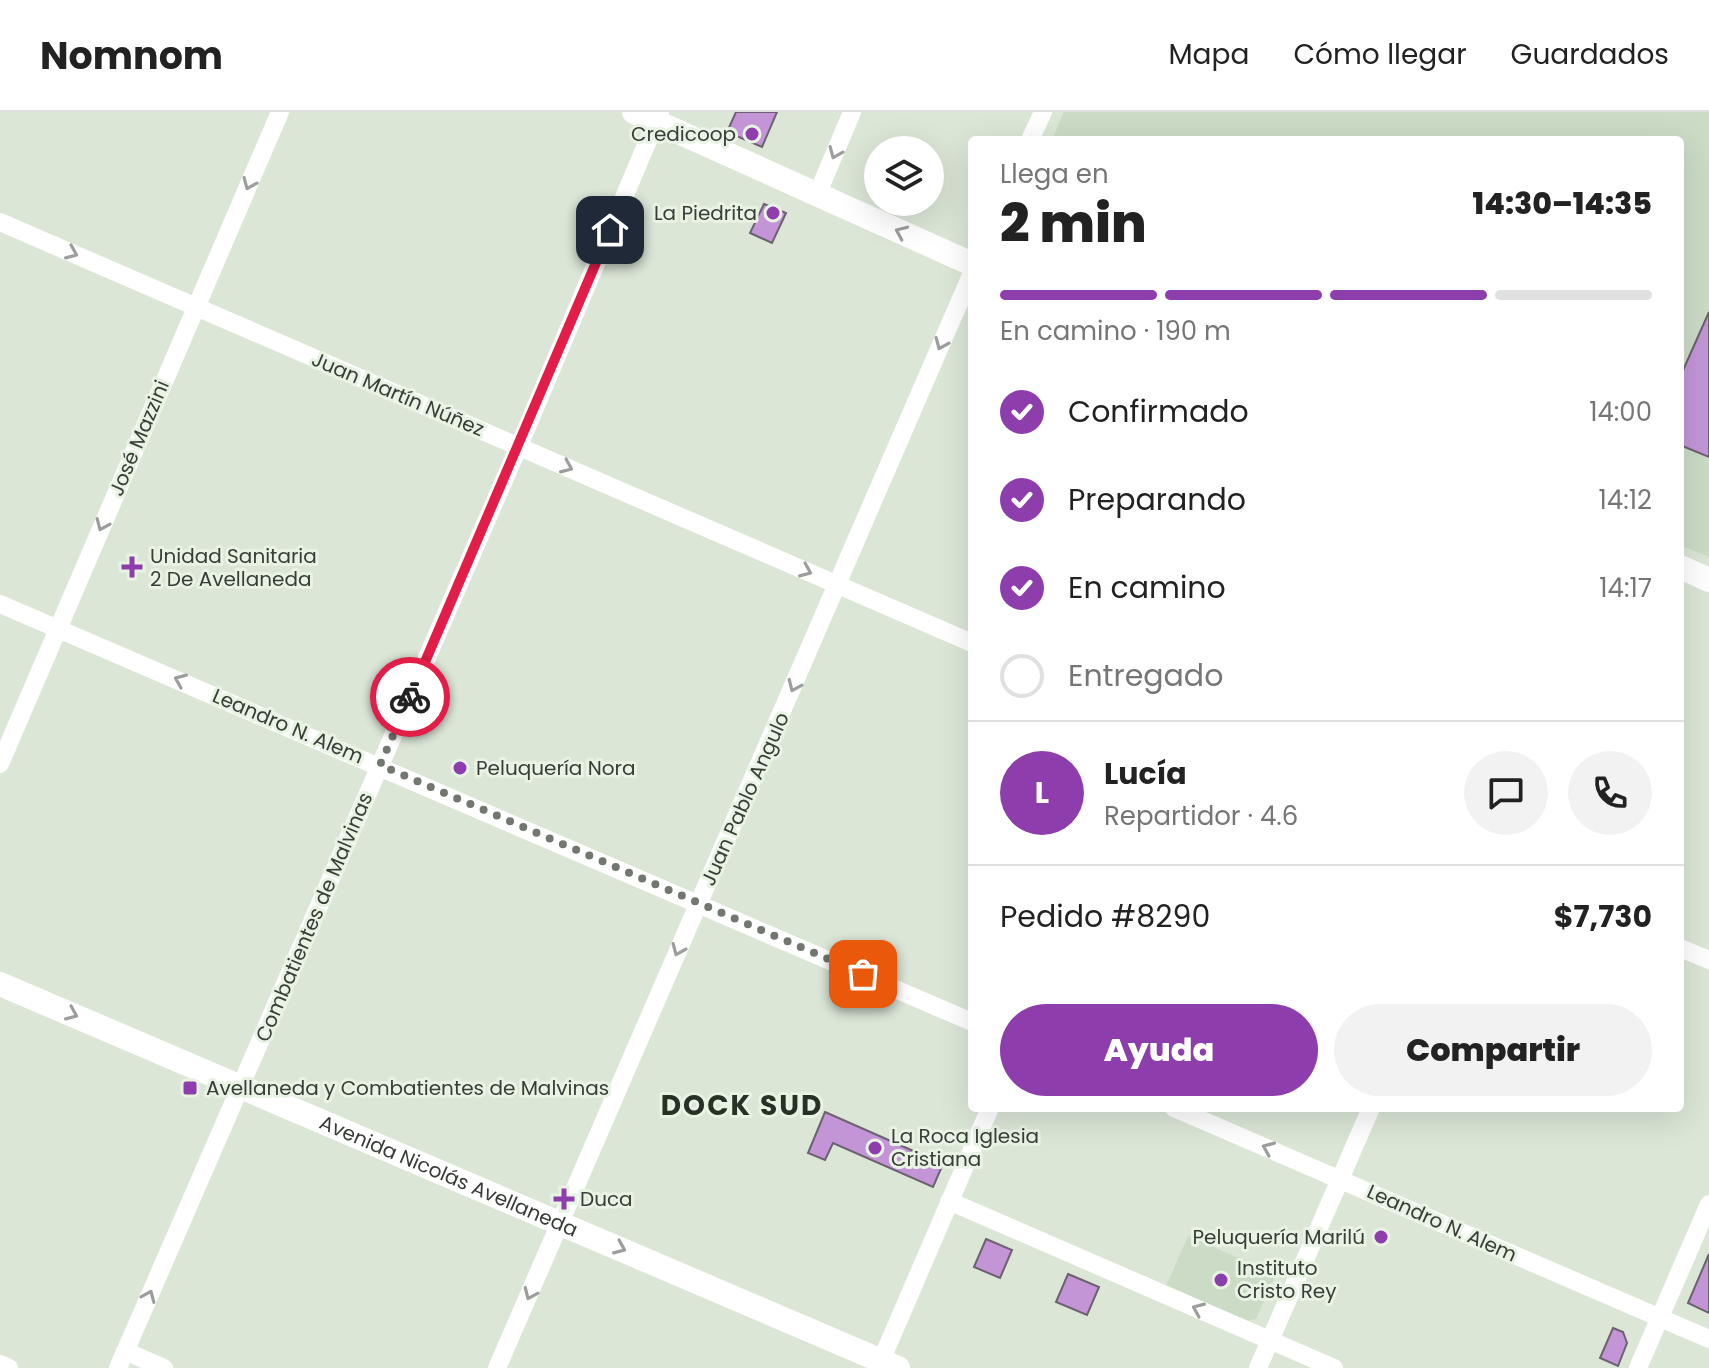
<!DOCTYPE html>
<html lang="es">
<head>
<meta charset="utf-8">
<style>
  :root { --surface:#fff; --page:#f2f2f2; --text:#222; --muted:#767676; --line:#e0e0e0; --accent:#8e3dac }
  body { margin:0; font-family:Poppins,sans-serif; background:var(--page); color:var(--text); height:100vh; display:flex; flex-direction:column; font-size:30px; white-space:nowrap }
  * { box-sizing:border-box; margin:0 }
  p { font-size:26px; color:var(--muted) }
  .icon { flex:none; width:44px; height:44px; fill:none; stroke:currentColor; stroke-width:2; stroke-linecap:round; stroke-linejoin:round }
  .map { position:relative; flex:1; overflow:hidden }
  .panel { position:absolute; left:968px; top:24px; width:716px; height:976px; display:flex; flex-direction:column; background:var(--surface); border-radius:8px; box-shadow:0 8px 32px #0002 }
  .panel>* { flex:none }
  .fabs { position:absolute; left:864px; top:24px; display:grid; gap:16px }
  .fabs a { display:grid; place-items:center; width:80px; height:80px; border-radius:50%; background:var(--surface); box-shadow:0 8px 32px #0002; font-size:40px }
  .pin { position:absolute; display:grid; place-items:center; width:68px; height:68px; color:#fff; margin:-34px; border-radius:16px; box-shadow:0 4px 12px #0006 }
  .courier { position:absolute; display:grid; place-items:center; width:80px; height:80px; margin:-40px; border:6px solid #e11d48; border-radius:50%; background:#fff; color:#222; box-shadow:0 2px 10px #0007 }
  .headline em { font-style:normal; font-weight:800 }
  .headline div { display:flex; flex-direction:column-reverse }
  .headline { display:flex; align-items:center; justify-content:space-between; height:136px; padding:0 32px }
  h1 { font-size:52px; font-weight:800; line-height:60px }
  .bar { display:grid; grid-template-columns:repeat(4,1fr); gap:12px 8px; align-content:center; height:96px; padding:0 32px }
  .bar i { height:10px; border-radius:6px; background:var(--line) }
  .bar .current { background:var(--accent) }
  .bar p { grid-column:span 4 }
  .line { display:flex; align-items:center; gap:20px; padding:0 32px; border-top:2px solid var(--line) }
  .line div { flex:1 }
  .round { display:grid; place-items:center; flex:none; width:84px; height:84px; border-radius:42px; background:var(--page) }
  ol { padding:0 32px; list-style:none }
  li { display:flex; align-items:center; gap:24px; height:88px }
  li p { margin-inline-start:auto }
  li .icon { padding:8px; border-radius:50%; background:var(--accent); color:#fff; stroke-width:4 }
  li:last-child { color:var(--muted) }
  li i { width:44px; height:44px; border:4px solid var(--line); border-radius:50% }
  .button { display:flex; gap:16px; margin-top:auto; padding:16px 32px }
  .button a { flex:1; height:92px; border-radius:48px; background:var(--accent); color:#fff; font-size:32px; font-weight:800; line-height:92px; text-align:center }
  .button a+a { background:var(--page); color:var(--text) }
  header { display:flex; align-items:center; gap:48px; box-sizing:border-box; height:112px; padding:0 40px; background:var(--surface); border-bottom:2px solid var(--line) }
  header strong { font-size:38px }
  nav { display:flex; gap:44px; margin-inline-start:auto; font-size:28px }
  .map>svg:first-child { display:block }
</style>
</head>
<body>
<header>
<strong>Nomnom</strong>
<nav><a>Mapa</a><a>Cómo llegar</a><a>Guardados</a></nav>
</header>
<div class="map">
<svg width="1709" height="1256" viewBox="0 0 1709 1256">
  <rect width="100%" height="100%" fill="#dbe6d7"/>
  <path fill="#cbdbc6" d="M1064 0H1709V445L1680 433V28H1052Z
    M1188 1124 1276 1162 1256 1207 1246 1209 1166 1174Z"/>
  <path fill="#c395d7" stroke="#6b616f" stroke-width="2" d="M736 0H777L762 35 727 20Z
    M764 92 786 101 772 131 750 121Z
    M1709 200V345L1680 333V265Z
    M825 1000 943 1052 933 1075 833 1031 825 1048 808 1041Z
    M986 1127 1012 1138 1000 1166 974 1155Z
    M1709 1142V1201L1688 1191Z
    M1068 1162 1099 1175 1087 1203 1056 1190Z
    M1613 1216 1623 1220 1627 1231 1618 1254 1600 1246Z"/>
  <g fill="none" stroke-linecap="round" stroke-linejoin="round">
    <path stroke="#fff" stroke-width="18" d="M1030 28 1043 0
      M817 83 852 0
      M0 110 972 531
      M0 492 972 910
      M0 652 280 0
      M1680 836 1709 848
      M1174 996 1709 1227
      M949 1089 1334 1256
      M125 1239 164 1256
      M0 1252 9 1256
      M118 1256 519 334 660 0
      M497 1256 972 161
      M878 1256 990 996
      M1258 1256 1371 996
      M1638 1256 1709 1092"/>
    <g stroke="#fff" stroke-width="24">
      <path d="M634 0 972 152"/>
      <path d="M1680 455 1709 468"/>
      <path id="s1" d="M0 872 898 1256"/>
    </g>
  </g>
  <defs><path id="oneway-chevron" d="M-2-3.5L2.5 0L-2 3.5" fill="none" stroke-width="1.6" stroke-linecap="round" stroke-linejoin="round" transform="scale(2)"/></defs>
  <g stroke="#9c9e9c">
    <use href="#oneway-chevron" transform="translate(835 41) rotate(113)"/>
    <use href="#oneway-chevron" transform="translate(249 72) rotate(113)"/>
    <use href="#oneway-chevron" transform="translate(901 120) rotate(-156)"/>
    <use href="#oneway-chevron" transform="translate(72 141) rotate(23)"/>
    <use href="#oneway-chevron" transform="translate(941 232) rotate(113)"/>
    <use href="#oneway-chevron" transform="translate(567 355) rotate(23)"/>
    <use href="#oneway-chevron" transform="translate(102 413) rotate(113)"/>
    <use href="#oneway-chevron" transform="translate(806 459) rotate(23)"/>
    <use href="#oneway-chevron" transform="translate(180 568) rotate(-157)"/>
    <use href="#oneway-chevron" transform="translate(794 574) rotate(114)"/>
    <use href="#oneway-chevron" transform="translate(678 838) rotate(113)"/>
    <use href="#oneway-chevron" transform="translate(72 902) rotate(23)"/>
    <use href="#oneway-chevron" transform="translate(1268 1036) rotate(-157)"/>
    <use href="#oneway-chevron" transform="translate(620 1136) rotate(23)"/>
    <use href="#oneway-chevron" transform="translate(530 1182) rotate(114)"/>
    <use href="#oneway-chevron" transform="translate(149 1184) rotate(-67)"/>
    <use href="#oneway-chevron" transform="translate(1198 1197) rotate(-157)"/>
  </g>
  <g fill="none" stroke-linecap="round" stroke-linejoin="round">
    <path stroke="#727870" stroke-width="8" stroke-dasharray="0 14.4" d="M410 585 380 653 863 862"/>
    <path stroke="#e11d48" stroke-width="10" d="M410 585 610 118"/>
  </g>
  <g fill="#8e3dac" stroke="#e8f3e4" stroke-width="3">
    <circle cx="752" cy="22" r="8"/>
    <circle cx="773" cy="101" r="8"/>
    <path d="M128 443h8v8h8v8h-8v8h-8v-8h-8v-8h8z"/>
    <circle cx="460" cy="656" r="8"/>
    <rect x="182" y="968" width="16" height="16" rx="4"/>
    <circle cx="875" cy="1036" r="8"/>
    <path d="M560 1075h8v8h8v8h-8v8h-8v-8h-8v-8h8z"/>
    <circle cx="1381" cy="1125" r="8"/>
    <circle cx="1221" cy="1168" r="8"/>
  </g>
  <g text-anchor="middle" stroke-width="6" stroke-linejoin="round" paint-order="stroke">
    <g font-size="20" fill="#393d38" stroke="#e8f3e4" text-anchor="start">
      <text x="736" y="29" text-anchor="end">Credicoop</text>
      <text x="757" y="108" text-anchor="end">La Piedrita</text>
      <text x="150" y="451">Unidad Sanitaria<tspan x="150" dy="23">2 De Avellaneda</tspan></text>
      <text x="476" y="663">Peluquería Nora</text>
      <text x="206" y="983">Avellaneda y Combatientes de Malvinas</text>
      <text x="891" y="1031">La Roca Iglesia<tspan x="891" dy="23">Cristiana</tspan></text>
      <text x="580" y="1094">Duca</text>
      <text x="1365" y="1132" text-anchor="end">Peluquería Marilú</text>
      <text x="1237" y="1163">Instituto<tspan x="1237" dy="23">Cristo Rey</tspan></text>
    </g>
    <g font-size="20" fill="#393d38" stroke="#e8f3e4">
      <text transform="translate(398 282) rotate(23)" y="7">Juan Martín Núñez</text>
      <text transform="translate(139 326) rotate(-67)" y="7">José Mazzini</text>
      <text transform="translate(288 614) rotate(23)" y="7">Leandro N. Alem</text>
      <text transform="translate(745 687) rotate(-66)" y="7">Juan Pablo Angulo</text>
      <text transform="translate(314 805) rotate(-67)" y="7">Combatientes de Malvinas</text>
      <text dy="7" stroke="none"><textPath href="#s1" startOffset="488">Avenida Nicolás Avellaneda</textPath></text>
      <text transform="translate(1442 1111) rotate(24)" y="7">Leandro N. Alem</text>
    </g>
    <g font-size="28" font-weight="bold" letter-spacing="2" fill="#283125" stroke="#e8f3e4">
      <text x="742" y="1003">DOCK SUD</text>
    </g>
  </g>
</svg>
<div class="fabs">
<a><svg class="icon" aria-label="layers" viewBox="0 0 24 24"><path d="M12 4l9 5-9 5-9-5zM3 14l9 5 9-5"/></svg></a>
</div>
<div class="pin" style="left:863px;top:862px;background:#ea580c"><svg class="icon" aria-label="bag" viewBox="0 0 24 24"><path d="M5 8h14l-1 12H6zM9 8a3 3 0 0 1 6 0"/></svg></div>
<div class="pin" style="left:610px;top:118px;background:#1f2937"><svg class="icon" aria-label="home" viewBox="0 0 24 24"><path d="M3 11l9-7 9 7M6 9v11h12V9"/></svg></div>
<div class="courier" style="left:410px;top:585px"><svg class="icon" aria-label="bike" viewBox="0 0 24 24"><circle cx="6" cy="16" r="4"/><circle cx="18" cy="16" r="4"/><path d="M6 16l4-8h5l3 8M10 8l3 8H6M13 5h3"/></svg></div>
<section class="panel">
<div class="headline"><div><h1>2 min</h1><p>Llega en</p></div><em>14:30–14:35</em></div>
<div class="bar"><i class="current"></i><i class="current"></i><i class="current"></i><i></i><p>En camino · 190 m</p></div>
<ol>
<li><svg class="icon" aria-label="check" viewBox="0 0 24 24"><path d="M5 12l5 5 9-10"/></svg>Confirmado<p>14:00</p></li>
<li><svg class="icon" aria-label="check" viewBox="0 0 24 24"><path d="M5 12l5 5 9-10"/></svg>Preparando<p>14:12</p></li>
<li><svg class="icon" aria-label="check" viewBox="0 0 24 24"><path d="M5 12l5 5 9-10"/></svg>En camino<p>14:17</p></li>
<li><i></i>Entregado</li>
</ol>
<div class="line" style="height:144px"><b class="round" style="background:var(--accent);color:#fff">L</b><div><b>Lucía</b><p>Repartidor · 4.6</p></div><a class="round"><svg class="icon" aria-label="chat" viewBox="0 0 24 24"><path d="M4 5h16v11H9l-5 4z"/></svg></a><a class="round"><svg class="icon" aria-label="phone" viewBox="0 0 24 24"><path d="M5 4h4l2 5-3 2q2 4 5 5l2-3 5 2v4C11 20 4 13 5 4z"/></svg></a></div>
<div class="line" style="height:104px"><div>Pedido #8290</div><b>$7,730</b></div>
<div class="button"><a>Ayuda</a><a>Compartir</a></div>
</section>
</div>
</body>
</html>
